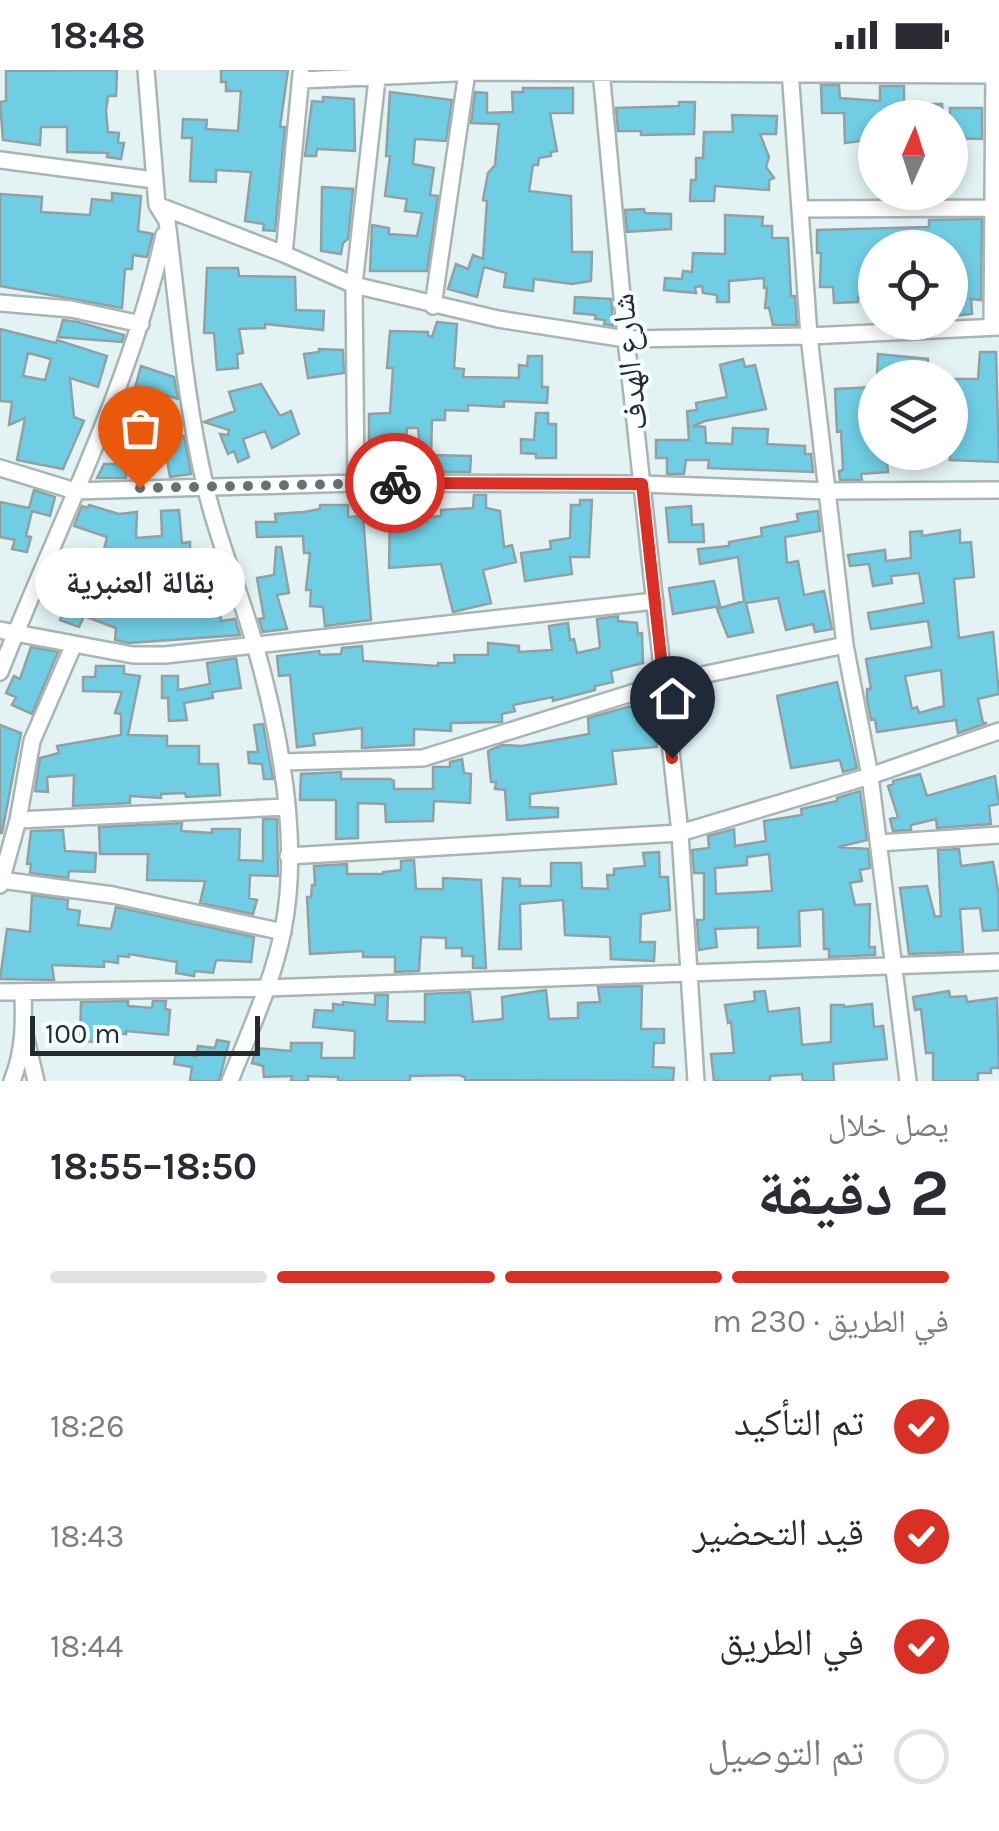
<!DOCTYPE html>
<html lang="ar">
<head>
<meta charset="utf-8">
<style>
  :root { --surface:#fff; --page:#f2f2f3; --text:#2b2b33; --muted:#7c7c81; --line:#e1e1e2; --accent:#d93025 }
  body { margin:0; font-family:Karla,"Noto Naskh Arabic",sans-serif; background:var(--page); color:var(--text); direction:rtl; height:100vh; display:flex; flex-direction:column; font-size:38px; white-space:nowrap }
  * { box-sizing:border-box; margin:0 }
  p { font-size:32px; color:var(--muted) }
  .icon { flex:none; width:55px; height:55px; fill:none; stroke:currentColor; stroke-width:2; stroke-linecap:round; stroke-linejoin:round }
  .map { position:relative; height:1011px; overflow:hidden; direction:ltr }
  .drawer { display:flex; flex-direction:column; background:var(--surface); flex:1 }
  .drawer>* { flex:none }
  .needle { width:65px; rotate:3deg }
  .fabs { position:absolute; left:858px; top:30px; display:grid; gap:20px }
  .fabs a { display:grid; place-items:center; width:110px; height:110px; border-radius:50%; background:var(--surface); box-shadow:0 5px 15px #0003; font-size:50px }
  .scale { position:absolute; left:30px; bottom:25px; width:230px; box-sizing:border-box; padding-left:10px; border:5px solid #252b2b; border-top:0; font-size:28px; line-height:35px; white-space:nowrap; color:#252b2b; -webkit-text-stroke:8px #f5ffff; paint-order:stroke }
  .pin { position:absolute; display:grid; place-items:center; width:85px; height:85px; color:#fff; margin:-102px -42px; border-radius:50% 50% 50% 0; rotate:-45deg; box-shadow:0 0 10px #0007 }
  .pin .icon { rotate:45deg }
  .courier { position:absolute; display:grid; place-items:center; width:100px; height:100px; margin:-50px; border:8px solid #d93025; border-radius:50%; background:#fff; color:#222; box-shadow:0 2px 12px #0007 }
  .bubble { position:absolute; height:70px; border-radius:35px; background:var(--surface); box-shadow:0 5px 15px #0003; font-size:32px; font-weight:700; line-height:70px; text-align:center; direction:rtl }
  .summary em { font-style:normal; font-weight:700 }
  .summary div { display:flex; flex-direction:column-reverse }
  .summary { display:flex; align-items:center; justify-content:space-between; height:170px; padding:0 50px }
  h1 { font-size:65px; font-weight:700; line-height:75px }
  .bar { display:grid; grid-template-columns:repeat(4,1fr); gap:15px 10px; align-content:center; height:120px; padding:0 50px }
  .bar i { height:12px; border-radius:8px; background:var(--line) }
  .bar .active { background:var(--accent) }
  .bar p { grid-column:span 4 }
  ol { padding:0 50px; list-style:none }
  li { display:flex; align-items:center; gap:30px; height:110px }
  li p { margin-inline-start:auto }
  li .icon { padding:10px; border-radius:50%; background:var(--accent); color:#fff; stroke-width:4 }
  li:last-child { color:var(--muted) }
  li i { width:55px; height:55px; border:5px solid var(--line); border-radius:50% }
  .status { display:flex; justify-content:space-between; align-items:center; height:70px; padding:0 50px; background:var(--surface); direction:ltr }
  .status svg { height:28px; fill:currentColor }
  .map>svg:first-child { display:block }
</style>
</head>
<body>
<div class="status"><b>18:48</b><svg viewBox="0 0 49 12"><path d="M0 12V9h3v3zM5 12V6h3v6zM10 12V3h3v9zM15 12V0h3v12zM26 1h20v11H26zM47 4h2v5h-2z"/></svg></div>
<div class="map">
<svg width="999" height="1011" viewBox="0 0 999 1011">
  <rect width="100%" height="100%" fill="#e3f3f3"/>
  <path fill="#70cee4" stroke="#92a0a3" stroke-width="2.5" fill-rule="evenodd" d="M117 0 116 26H108L106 41 108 62 119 63 118 73H124L121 89 107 87 108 83 67 82V57H41L40 75 3 70 0 32 6 31V1Z
    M221 0H288L280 57H285L275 161 263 160 264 154 245 151 251 102 216 100V112L190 111 192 68H182L183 49 207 50 206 59 238 61 241 21H226V12H221Z
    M821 15H839L840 28 880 31V16H904V34H942L943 48H875V69L845 73 844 43H822Z
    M523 18H573V43H550L557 81 551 82V86L539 88 538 95H533L529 121 571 126 572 182H592L591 211 572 214 534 209 533 221 504 217 506 203 484 197 477 227 448 219 456 194 468 199 473 185 483 189 487 131 483 130 488 103 495 95 499 54 471 53 475 22 487 23V43L513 42 512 22H523Z
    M390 22 452 30 446 71 415 69 413 94 434 98 430 125 438 126 427 201H370L372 155 389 158V164L417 166 422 143 405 141 407 129 385 126 390 86H386Z
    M323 27 354 29 355 81 317 79 316 86H305L312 31 323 32Z
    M679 32H695L694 64 641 65V61H618L616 38 679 36Z
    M950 38H982V69L950 68Z
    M732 45 777 46 776 64H760L769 87 766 97 774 108 769 110V120L715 116 714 131H690L691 110H696V88H703L704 62H733Z
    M322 117 353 119 348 169 343 173 341 184 321 181Z
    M112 123 141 126 138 161 153 164 147 187 133 185 132 199H125L122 238 0 216V124L42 127 41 142 90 145 92 129 112 131Z
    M644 139 645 143 671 144V159L627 162 625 140Z
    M725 145 763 147 762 156H772V168H788L791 226H795L797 255H773L769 238H765L767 218H764V208L729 211V232H717V225L703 223 702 216 695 217 696 223 664 220 665 208 682 209 683 201 692 202 693 183 725 184Z
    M974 149H982L981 230 971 229 972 244 952 246 950 178H875V227H858V232L834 233 833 217H820L821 183H817V160L929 157V150Z
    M207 198H238L239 206 295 207 296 240 324 241 323 260 265 254V258L239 259 243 283 237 284 238 298 217 300 214 263H204Z
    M575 227 611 229 613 256 604 254 605 250 595 249 596 245 574 243Z
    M63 250 78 252 124 265 122 272 58 267Z
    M437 252 457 254 454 298 464 299 463 307 519 308V295L527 296 528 286H542V317H548L547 333 504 331V337L468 335V341L445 340V350H432L431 385 471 386 470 402H422L418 358H407L404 401 374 400 373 395 369 396V344L390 343 393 298H387L390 261 428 262V266L432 267Z
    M0 259 56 273 57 270 107 286 98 317 70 308 74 347 84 351 63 399 17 390 25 348 9 355 12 332 0 331ZM28 283 51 289 45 310 23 306Z
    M319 279 343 280 344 303 308 308 304 284 319 282Z
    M980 282H996L999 392 950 390V309H978Z
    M878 284 928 289V308H877Z
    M743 289 745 297 755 295 766 339 705 351 693 356 705 357 706 373 732 374 733 358 768 359 767 374 805 376V384H811L813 402 708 398 709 390H686L684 404H667V388H656V370H689L687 341 697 340 696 333 727 327 720 295Z
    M141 296 174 307 178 329 150 320 145 334 132 329Z
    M261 314 280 346 291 341 299 364 272 378 265 361 243 369 249 387 238 392 234 381 228 384 220 364 228 365 229 360 204 352 235 341 229 322Z
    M875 317V382H886L888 402 861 404 862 410H840L839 401 843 400 841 361 837 362 835 319Z
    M536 343H548V354H556V388H536V384L521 383V369L534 370Z
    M163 345 167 369 184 366 191 404 170 407 167 390 161 391V386L157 387 154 346Z
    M117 382 137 383 136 403 126 402V408H97L104 394H116Z
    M34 420 55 427 50 446 32 441 26 466 31 467 27 482 12 479 15 470 0 467V432L29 438Z
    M474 425H486V438L500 441 504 477 512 475 516 492 483 500 491 533 453 542 441 494 389 498 390 441H402V453L427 451 426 447 441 446V440L473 438Z
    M580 430H592L589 487H570L572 504 525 511 521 483 551 479 550 471 570 468 571 435H580Z
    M89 435 119 444 137 442 136 468 162 466 161 441 179 440 182 473 190 472V486L214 487 221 551 235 549 240 565 129 573 115 570 116 558 84 546 79 557 60 550 65 539 61 538 73 507 88 513 97 491 101 492 107 467 74 456 82 436 88 438Z
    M320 435H348V447L363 446 371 550 325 556 323 537 310 536 311 520H306L310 483H304L303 466 257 467 256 452H276L275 444 304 442 320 439Z
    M691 436 692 455 703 454 704 472H669L666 438Z
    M818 441 820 461 785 467 787 493 798 491 804 525 824 521 832 559 815 562 813 554 786 560 778 528 746 533 753 562 728 567 717 539 744 531 738 487 700 494 698 479 729 476V472L762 466 761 458 798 451 797 444Z
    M960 460V473L971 472 974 507 954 509 959 568 993 562 999 624 978 629 983 653H987L958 663 956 650 877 662 875 649 871 650 867 629V619H871L866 589 932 577 928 551 871 559 868 543 924 533 919 503 891 506 892 513 873 516 869 494 850 496 848 485 885 480 886 491 911 488 910 462 922 461V466ZM941 600 944 636 919 643 917 637 912 639 905 606Z
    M276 477H281L289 523 277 525 287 559 263 562 259 549 264 548 257 508 274 505Z
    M714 511 720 536 673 544 669 518Z
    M618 546V551L637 553 638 564 642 563 643 593 611 601 613 612 595 616V620L553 631V627L513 635 515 641 502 644V652L451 653V661L414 659V675L362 678V658L313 664 315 675 297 677 290 605 279 606 277 586 319 581 320 585 341 584 342 578 362 576 363 591 438 596V593H455L454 585H488V573L519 576V582L552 580 549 556 568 553 570 570 574 569 577 583 600 578 597 549Z
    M31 577 58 582 32 644 12 635 16 627 6 623 14 606 20 609Z
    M236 588 241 618 212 622 213 628 184 633 187 650 169 651 168 628H162V606H178V620L210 614 207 593Z
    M96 596H124V604L140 606 128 665 167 666V676H199V694H218L220 725 186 727 185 723 161 724V728L130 726V733L73 736 74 705 47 707 48 722 35 721 40 688 59 683 57 676 121 665V644L115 643 122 622 83 621V607H95Z
    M837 612 857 698 843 702 840 690 791 698 777 626Z
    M649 631 657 677 612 681 616 714 530 724V737L558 738V747L507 750 505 720 495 719 496 712H491L488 681 502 675 522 676 589 664 588 648Z
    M263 654 268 682 273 709H264L262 694 249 693 248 682H258L254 655Z
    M0 655 21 663 2 763H0Z
    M462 689 464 703 471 704 470 733 434 731 433 751 386 752 385 734 358 733V768L336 769V730H300L301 704 341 702V709H390L394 711V719H433V697H450V692Z
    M920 704 927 726 995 706 999 734 989 736 991 754 937 758 936 749 911 755V760L893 761 890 749 898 747 888 716 893 714V711Z
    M860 721 867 770 838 777 868 779 870 798 860 800 862 811 850 813 855 835 870 834 869 877H875V885L829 887V879H824L823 839 799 841 800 876 758 878V857L715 859 717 877 699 880 697 850H704V803H694L692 780 709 778 708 766 734 759 735 776 766 771 764 751 802 745 801 739 837 731V728ZM769 784 772 821 716 824 715 798 747 795V787Z
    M263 749H277L278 806 250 805 249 828 257 830 253 844 200 833 205 811 147 810 148 784H100L99 757 182 753 181 761 212 763V759H240L239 790 263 791Z
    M63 760 65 781 96 783 95 802 69 801 68 808 30 803 31 794H27L31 761Z
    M959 779 961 796 993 792 999 826V860L983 861 980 838 960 839 963 882 909 884 900 818 927 816 935 847 941 846 938 780Z
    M659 782 660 807H668L670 840 641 844 640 872H655L654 891 611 889 610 867 565 865 563 830 520 834 521 879H499L503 808 520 809V816H551V793H581L582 818 608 819 607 805H614V799L645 796 643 783Z
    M414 790 416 819H443V808L481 810 486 898H473V886H462V878H446V868L421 867 419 901 395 902V887H363V881L310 884 307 827H311L312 815H315L314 796 347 794V804H383V802L401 800V791Z
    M32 825 68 830 67 839 80 841 78 855 111 859 116 837 254 867 251 892 216 890 213 903 195 901 194 906 176 903 177 892 129 884V887L118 886V893L104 891V897L52 895 54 910 0 909 7 859 30 862Z
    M642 916 641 959H664V973H654L653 997 674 998 673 1011 465 1010V1007L458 1005 410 1006V1011H338V1007L308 1006V1011H291L292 1006 264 1007 263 996 252 993 256 978 291 981V973H322L321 988H354L355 961 313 957 315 940 333 941V934L343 935V932L375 935V925H388L387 951 425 952V924L470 922 473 952 503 949 502 927 546 920 549 949 578 948V933L600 932 598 917Z
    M765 921 768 942 799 938 802 975 831 972V935H844V937L872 934 874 957 883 956 887 989 833 994 834 1011H803L802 1004 770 1006V1011H714L711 984 734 983 731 952 728 953 725 935 755 931 754 922Z
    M949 921 950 927 966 926 967 932 997 928 999 998H991V1003H978V1011H933V983H926L921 939 915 940 913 927Z
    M128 931V936L152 938 153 931H166L165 939 170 940 168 965 126 961V964L116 963V973L80 971 81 932Z
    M217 970 229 972 219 1011H190L192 997 174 994 176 983 196 986 198 976 215 978Z"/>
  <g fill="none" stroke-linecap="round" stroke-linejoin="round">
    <defs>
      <path id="minor" d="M146 0 157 135 167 151C178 239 185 329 205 415 217 469 240 521 255 575 280 663 301 770 283 860 273 912 249 962 230 1011
        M601 0 626 269 680 763 696 1011
        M790 0 809 266 845 575 870 706 908 1011
        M301 10 476 2 999 5
        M0 90 154 110
        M157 135 284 184 354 215 498 249 626 269 809 266 999 257
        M800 139 992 138
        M284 184 301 4
        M0 233 71 239 141 254
        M433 236 467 2
        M992 257 994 0
        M0 398 75 421 356 413 642 414 829 421 999 420
        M356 413 354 215 378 0
        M0 560 133 585H165L655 531
        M0 602C57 457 130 318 164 165
        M282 692 423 688 664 613 845 575
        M18 750 286 737
        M879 773 999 765
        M288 786 680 763 870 706 999 661
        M1 810 113 825 283 862
        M0 815 18 750 32 671 74 574
        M0 922 266 918 999 892
        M26 969 36 1011
        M12 1011C24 981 24 954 23 923"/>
    </defs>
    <use href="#minor" stroke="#a7b6b5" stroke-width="20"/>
    <use href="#minor" stroke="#fff" stroke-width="15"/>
  </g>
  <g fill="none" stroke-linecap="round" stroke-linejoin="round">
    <path stroke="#687171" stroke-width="10" stroke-dasharray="0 18" d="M140 418 395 413"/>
    <path stroke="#d93025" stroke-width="12" d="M395 413 642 414 672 688"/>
  </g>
  <g text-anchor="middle" stroke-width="8" stroke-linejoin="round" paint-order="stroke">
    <g font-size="32" fill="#252b2b" stroke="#f5ffff">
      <text transform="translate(629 292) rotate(-96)" y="11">شارع الهدف</text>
    </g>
  </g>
</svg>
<div class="fabs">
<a><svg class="needle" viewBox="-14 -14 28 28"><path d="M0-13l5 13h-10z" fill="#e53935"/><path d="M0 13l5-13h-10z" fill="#7c7c81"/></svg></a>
<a><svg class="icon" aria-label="locate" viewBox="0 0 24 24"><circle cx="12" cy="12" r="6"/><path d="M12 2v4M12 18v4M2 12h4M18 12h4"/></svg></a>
<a><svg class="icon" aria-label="layers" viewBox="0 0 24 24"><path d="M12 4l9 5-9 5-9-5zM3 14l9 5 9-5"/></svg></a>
</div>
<div class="scale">100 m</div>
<div class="pin" style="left:140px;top:418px;background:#ea580c"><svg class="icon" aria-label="bag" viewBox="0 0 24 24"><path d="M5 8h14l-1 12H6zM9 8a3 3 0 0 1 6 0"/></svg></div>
<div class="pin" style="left:672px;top:688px;background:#1f2937"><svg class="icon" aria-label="home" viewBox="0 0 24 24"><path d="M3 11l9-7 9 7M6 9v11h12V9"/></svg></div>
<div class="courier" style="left:395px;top:413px"><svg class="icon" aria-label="bike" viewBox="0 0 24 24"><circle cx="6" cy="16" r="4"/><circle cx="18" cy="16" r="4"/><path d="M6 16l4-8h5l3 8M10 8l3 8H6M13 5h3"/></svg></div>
<div class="bubble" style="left:35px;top:478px;width:210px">بقالة العنبرية</div>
</div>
<section class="drawer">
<div class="summary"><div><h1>2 دقيقة</h1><p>يصل خلال</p></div><em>18:50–18:55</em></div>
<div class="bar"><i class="active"></i><i class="active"></i><i class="active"></i><i></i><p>في الطريق · 230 m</p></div>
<ol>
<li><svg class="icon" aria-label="check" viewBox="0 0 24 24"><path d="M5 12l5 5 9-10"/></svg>تم التأكيد<p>18:26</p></li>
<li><svg class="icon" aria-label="check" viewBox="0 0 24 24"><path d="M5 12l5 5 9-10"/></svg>قيد التحضير<p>18:43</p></li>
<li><svg class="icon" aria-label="check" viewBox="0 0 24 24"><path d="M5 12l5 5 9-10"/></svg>في الطريق<p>18:44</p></li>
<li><i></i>تم التوصيل</li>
</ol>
</section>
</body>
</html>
